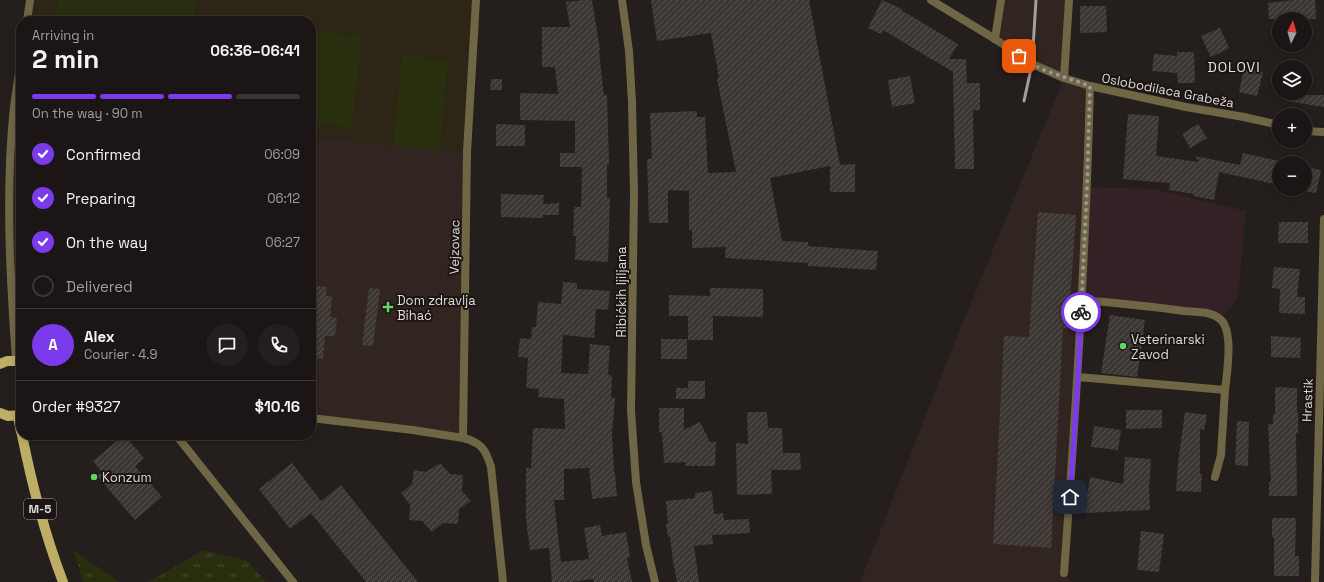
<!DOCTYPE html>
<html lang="en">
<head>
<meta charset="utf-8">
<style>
  :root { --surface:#1b1615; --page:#241f1e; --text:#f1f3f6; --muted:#a09fa0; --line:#393534; --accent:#7c3aed }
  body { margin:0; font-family:"Space Grotesk",sans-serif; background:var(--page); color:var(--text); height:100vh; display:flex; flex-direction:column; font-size:15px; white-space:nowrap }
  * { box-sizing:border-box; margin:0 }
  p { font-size:13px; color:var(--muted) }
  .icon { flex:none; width:22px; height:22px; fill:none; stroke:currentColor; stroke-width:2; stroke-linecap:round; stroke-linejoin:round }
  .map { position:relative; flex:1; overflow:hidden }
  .sheet { position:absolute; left:16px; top:16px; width:300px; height:424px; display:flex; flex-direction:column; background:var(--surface); border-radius:16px; box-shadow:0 2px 6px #0003,0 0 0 1px var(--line) }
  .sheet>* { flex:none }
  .needle { width:26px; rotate:5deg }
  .fabs { position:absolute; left:1272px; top:12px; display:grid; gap:8px }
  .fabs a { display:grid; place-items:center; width:40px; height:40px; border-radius:50%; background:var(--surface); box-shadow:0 2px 6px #0003,0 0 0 1px var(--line); font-size:20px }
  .pin { position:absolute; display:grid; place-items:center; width:34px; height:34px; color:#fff; margin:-17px; border-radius:8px; box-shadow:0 2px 6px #0006 }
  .courier { position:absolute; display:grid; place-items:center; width:40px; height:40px; margin:-20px; border:3px solid #7c3aed; border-radius:50%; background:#fff; color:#222; box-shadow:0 1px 5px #0007 }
  .head em { font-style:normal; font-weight:700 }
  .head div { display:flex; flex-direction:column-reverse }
  .head { display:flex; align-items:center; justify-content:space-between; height:68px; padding:0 16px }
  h1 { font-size:26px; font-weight:700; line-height:30px }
  .bar { display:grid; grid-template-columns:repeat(4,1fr); gap:6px 4px; align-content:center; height:48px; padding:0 16px }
  .bar i { height:5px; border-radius:3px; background:var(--line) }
  .bar .on { background:var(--accent) }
  .bar p { grid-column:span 4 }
  .line { display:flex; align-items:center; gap:10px; padding:0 16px; border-top:1px solid var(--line) }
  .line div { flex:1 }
  .round { display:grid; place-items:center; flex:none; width:42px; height:42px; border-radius:21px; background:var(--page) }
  ol { padding:0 16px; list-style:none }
  li { display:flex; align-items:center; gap:12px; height:44px }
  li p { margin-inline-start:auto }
  li .icon { padding:4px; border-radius:50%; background:var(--accent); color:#fff; stroke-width:4 }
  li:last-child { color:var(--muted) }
  li i { width:22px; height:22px; border:2px solid var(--line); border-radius:50% }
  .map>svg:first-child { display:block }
</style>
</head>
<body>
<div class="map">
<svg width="1324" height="582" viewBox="0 0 1324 582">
  <defs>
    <pattern id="grass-tufts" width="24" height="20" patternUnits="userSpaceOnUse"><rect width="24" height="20" fill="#292e0e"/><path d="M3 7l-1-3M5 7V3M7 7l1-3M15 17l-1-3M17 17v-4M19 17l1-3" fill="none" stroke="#484c30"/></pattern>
    <pattern id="building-hatch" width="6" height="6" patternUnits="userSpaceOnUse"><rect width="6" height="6" fill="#3d3734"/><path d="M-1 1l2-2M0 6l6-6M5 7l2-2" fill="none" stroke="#595351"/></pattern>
  </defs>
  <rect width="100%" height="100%" fill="#241e1c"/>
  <path fill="#342125" d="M1087 187 1154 189 1246 211 1238 298 1220 319 1208 314 1081 300Z"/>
  <path fill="#302520" d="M1001 0H1069L1064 78 1090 86 1064 573 1071 582H860L953 346 1064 78 995 39Z
    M14 108 21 109V315L11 298Z
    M311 137 467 152 463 438 311 418Z"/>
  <path fill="#2d2616" d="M30 0H476L467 152 311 137V21H27Z"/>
  <path fill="url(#grass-tufts)" d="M204 550 248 561 266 582H148Z
    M74 551 120 582H83Z"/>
  <path fill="#292e0e" d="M58 0H196L193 21H56Z
    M311 30 362 36 352 128 311 123Z
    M402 55 448 60 440 151 393 146Z"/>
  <path fill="url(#building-hatch)" d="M584 0H592L600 50H599L604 96 607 95 609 165H607V198H610L608 262 575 260 576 236H573L574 207H581L582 167H560V153H575V121L520 120V93L558 94 555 67H542V27H570L566 2Z
    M651 0H809L840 165 855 164V192H830V166L770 178 782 241 808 242V246L878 251 876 270 808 266V263L725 258 726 247 692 248V230H689V191L668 190V223H649L647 159H652L650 113 697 111V117H705L708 173 736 172 717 79 719 78 711 33 657 41Z
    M882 0 902 9 901 10 958 44 949 59H966L967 83H980V110H973L974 169H955L953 72 883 30 881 34 868 28Z
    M1294 0H1315L1316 19H1269L1268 3Z
    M1080 6H1106L1107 32 1080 33Z
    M1220 28 1229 48 1211 57 1201 36Z
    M1177 52H1194L1195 83H1178L1177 73 1152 71 1154 54 1177 56Z
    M1244 68 1263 72 1257 96 1239 92Z
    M910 76 915 103 892 107 888 80Z
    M491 79H502V90H490Z
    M1288 95H1324V107L1287 101Z
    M1128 114 1159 116 1156 156 1199 162 1195 156 1240 165 1243 153 1279 161V185L1219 172 1214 200 1193 196 1194 194 1169 190 1170 183 1123 179Z
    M496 124 525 125V146H496Z
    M1198 124 1207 138 1190 148 1182 134Z
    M1305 167 1321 170 1316 193 1305 191Z
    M501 194 544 195 543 204 559 203V215H543V218L501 217Z
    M1038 212 1076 215 1068 329 1063 328 1051 548 993 544 1004 336 1029 337Z
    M1279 222H1308V243H1278Z
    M1274 267 1300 269 1297 297H1305V314L1279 313 1280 289 1272 288Z
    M563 282 577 283V289L610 291 608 310 596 309 594 338 563 335 561 373 588 374 590 344 610 346 608 375 612 376 611 397 615 398 612 432 614 473 615 472 617 496 592 499 589 468 564 469V500H554L561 562 589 559 584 528 600 525 602 536 626 532 630 557 627 558 632 582H594L593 579 569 582H552L549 548 530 550 526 520V468H531L533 428 565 429 564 399 538 397 539 389 526 388 528 358 518 357 520 338 531 339 532 327H536L538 302 561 304Z
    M311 285 327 287 326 296H332L330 317 337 318 335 336H325L323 359 311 358Z
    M369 288 380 289 373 346 362 345Z
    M710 288 763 289V317L713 316V340H688V316H669V295L710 296Z
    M1110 315 1145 320 1137 377 1101 373Z
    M1271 336 1301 338 1300 358 1271 357Z
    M661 339H687V359H661Z
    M688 381H705V399H676V388H688Z
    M1275 387 1297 388V413H1298V433H1296L1297 496H1269V482H1271L1268 424H1273V414H1275Z
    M659 408H684V430L700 422 710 442H716L715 466H685L686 462 664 463 662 432H659Z
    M1126 410H1162V428L1126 429Z
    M747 412H767L768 428H782L783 453H800L801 470H771L772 494 737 495 736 443 748 444Z
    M1185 412 1207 415 1204 430 1200 429V474H1202L1201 492 1176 491 1178 462Z
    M1237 421 1249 422 1248 466 1235 465Z
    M1094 426 1121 430 1118 450 1091 447Z
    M124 435 144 458 135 466 162 497 135 520 97 476 102 472 93 461Z
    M1125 457 1151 459 1149 490 1150 510 1084 513 1090 477 1123 484Z
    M292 463 321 501 341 485 418 582H366L311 513 290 529 259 489Z
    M440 463 450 474 463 475 462 491 471 501 459 509 458 524 443 523 432 532 422 521 409 520 410 505 401 493 412 484 414 470 426 472Z
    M712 491 714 514 723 513 724 520 749 519 750 533 712 535 713 544 694 546 699 582H677L673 561 670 536 668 537 666 524H668L666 501 695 498V493Z
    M1272 518H1296L1295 556H1299V576H1274V537H1272Z
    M1141 531 1164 534 1159 572 1137 570Z"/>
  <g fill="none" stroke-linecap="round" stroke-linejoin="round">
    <path stroke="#6e6644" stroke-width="8" d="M622 0 629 51 632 102 634 193 631 410 636 482 646 545 655 582
      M27 21 30 0
      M995 39 1001 0
      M1064 78 1069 0
      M16 360C10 276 5 191 14 107 16 91 19 75 21 59
      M1078 377 1225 390C1227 373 1234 330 1220 319 1211 311 1195 312 1184 311 1150 306 1116 303 1081 300
      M311 418 413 430 463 438 467 152 476 0
      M176 435 293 582
      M463 438C481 442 486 450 491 467L503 582
      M1215 477 1221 455 1225 390
      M1064 573C1076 411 1086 249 1090 86
      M1315 582 1324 219"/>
    <path stroke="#6e6644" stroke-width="8" d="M931 0 995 39 1032 64 1064 78 1090 86 1186 107 1244 117 1279 125
      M1305 131 1324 132"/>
    <path stroke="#bead64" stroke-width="10" d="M0 364 7 361H21
      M0 413 8 416 21 415
      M18 416 21 432
      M22 435C32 485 45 535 63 582"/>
    <path stroke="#a39f9d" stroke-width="3" d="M1024 101 1032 64 1036 0"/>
  </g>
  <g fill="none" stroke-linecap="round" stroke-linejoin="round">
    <path stroke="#9d9896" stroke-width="4" stroke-dasharray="0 7.2" d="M1019 56 1041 69 1090 86 1087 187 1081 312"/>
    <path stroke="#7c3aed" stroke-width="5" d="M1070 497 1078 378 1081 312"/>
  </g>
  <g fill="#64d467" stroke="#1b1513" stroke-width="1.5">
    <path d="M386 301h4v4h4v4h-4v4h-4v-4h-4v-4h4z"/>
    <circle cx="1123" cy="346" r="4"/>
    <circle cx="94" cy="477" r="4"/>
  </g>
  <g text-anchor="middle" stroke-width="4" stroke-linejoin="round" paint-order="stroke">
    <rect fill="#1b1513" stroke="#a49f9d" stroke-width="1" x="24" y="499" width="32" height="20" rx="3"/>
    <g font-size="12" font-weight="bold" fill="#dedad8">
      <text x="40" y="513">M-5</text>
    </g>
    <g font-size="13" fill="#dedad8" stroke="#1b1513">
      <text transform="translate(1168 90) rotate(11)" y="5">Oslobodilaca Grabeža</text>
      <text transform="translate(454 247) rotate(-89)" y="5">Vejzovac</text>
      <text transform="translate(621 292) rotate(-90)" y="5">Ribićkih ljiljana</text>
      <text transform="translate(1307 400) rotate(-88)" y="5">Hrastik</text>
    </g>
    <g font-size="13" fill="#dedad8" stroke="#1b1513" text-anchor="start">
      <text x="397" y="305">Dom zdravlja<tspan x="397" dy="15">Bihać</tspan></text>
      <text x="1131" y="344">Veterinarski<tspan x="1131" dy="15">Zavod</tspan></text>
      <text x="102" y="482">Konzum</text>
    </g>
    <g font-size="14" letter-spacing="1" fill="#e8e0dd" stroke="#1b1513">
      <text x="1234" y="72">DOLOVI</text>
    </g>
  </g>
</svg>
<div class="fabs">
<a><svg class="needle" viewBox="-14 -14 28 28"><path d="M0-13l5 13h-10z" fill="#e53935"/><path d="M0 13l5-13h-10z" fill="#a09fa0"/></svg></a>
<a><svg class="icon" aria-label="layers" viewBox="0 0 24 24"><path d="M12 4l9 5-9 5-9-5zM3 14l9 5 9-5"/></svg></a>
<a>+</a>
<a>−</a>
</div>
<div class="pin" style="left:1019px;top:56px;background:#ea580c"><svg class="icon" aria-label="bag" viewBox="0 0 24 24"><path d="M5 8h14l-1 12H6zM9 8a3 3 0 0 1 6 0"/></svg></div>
<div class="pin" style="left:1070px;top:497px;background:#1f2937"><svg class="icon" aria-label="home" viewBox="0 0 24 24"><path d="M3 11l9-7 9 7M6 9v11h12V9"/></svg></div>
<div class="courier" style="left:1081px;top:312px"><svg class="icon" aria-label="bike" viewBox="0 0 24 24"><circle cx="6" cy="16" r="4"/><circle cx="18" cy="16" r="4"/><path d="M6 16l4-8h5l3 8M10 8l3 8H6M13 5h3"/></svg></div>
<section class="sheet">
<div class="head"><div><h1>2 min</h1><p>Arriving in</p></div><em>06:36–06:41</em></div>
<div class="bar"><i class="on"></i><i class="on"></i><i class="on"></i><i></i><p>On the way · 90 m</p></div>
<ol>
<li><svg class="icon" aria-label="check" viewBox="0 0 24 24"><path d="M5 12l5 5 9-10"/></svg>Confirmed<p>06:09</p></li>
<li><svg class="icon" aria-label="check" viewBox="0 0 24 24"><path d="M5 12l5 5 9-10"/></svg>Preparing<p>06:12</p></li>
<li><svg class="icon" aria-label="check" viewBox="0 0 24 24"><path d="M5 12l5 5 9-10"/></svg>On the way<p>06:27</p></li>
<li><i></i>Delivered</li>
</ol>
<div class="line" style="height:72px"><b class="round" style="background:var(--accent);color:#fff">A</b><div><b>Alex</b><p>Courier · 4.9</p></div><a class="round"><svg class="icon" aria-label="chat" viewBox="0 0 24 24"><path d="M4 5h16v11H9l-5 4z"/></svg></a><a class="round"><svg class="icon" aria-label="phone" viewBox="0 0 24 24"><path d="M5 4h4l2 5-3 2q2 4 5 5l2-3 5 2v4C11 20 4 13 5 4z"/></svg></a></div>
<div class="line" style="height:52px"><div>Order #9327</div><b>$10.16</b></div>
</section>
</div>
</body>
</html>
